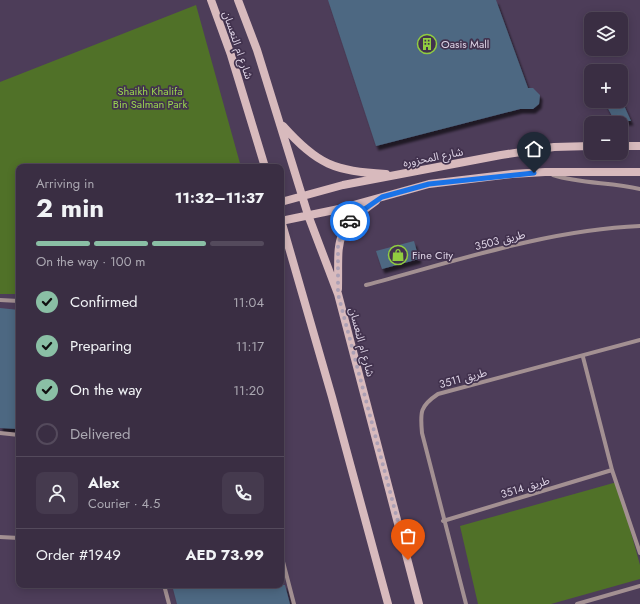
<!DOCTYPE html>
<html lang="en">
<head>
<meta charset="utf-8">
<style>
  :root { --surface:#3a2e43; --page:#453a4e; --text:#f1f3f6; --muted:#aba8b2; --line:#544a5c; --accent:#8abfa5 }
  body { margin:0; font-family:Jost,"Noto Sans Arabic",sans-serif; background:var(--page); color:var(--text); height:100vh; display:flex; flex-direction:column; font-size:15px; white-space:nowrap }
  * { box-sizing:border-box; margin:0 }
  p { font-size:13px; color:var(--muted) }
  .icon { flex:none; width:22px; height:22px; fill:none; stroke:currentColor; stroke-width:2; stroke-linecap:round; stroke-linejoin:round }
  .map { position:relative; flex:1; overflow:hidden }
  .side { position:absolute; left:16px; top:164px; width:268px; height:424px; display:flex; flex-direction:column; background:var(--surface); border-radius:8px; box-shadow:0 2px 10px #0003,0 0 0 1px var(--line) }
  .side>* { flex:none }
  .controls { position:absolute; left:584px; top:12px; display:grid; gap:8px }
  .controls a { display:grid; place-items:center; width:44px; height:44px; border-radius:8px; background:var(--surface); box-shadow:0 2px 10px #0003,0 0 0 1px var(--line); font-size:20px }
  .pin { position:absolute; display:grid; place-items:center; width:34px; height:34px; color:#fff; margin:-41px -17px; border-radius:50% 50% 50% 0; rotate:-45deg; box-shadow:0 0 4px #0007 }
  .pin .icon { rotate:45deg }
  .courier { position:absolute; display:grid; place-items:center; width:40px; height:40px; margin:-20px; border:3px solid #1a73e8; border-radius:50%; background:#fff; color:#222; box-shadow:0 1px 5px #0007 }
  .overview em { font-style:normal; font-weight:700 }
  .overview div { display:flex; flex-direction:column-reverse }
  .overview { display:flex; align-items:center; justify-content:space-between; height:68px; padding:0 20px }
  h1 { font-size:26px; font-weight:700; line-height:30px }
  .bar { display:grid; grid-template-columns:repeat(4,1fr); gap:6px 4px; align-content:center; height:48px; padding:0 20px }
  .bar i { height:5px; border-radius:3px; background:var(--line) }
  .bar .active { background:var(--accent) }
  .bar p { grid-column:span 4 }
  .line { display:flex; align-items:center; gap:10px; padding:0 20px; border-top:1px solid var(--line) }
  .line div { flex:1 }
  .round { display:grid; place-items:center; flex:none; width:42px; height:42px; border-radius:8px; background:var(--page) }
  ol { padding:0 20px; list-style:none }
  li { display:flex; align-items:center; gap:12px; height:44px }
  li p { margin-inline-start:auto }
  li .icon { padding:4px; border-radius:50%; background:var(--accent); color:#111; stroke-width:4 }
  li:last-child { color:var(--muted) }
  li i { width:22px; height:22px; border:2px solid var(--line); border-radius:50% }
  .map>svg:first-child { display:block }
</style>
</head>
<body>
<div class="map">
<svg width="640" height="604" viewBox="0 0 640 604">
  <defs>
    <filter id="shadow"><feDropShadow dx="2.5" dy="4.5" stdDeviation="1" flood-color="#0009"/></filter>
  </defs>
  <rect width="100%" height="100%" fill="#4d3d59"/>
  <path fill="#507128" d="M196 5 241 167H19V294H0V82Z
    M617 482 640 565V579L551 604H478L460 526Z"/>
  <path fill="#4e6882" filter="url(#shadow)" d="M328 0H496L528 88H533L540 95 539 104 533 109H520L376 146Z
    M604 101H622L631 121H617L612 116Z
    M414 241 419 259 382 269 376 251Z
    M0 308 19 310V429L0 428Z
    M172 585H285L290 604H177Z"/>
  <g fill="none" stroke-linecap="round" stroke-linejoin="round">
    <path stroke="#a39092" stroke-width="4" d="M553 175C581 184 611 182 640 189
      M366 285C456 261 547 230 640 226
      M0 300 19 301
      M583 357 612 470 640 553
      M0 433 19 435
      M443 521 612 470
      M0 537 19 538
      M281 554 294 604
      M164 585 169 604
      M466 604 422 433C420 412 420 406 438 394L640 340
      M577 604 640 586"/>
    <path stroke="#d8babd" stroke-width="8" d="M211 0 231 55 265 167
      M238 0 257 50 308 215 338 294 419 604
      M283 126C318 165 334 171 386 174
      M621 146H640
      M281 202 343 185 501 155 554 147 591 146
      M281 220 332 397 388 604
      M281 221 339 209 429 184 512 174 545 172H640
      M338 289C339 240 332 232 376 201"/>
  </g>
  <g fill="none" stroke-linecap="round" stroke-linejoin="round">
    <path stroke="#aca0b5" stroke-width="4" stroke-dasharray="0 7.2" d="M350 221 338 243V294L408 560"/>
    <path stroke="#1a73e8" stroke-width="5" d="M350 221 356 215 382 197 429 184 534 173"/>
  </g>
  <defs>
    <symbol id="building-ring" viewBox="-11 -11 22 22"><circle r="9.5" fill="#42324e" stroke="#91cd40" stroke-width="1.5"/><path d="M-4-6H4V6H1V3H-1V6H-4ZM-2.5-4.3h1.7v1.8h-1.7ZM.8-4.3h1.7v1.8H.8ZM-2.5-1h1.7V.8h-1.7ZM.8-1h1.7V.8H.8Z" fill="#91cd40"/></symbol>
    <symbol id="shop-ring" viewBox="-11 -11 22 22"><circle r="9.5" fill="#42324e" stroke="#91cd40" stroke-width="1.5"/><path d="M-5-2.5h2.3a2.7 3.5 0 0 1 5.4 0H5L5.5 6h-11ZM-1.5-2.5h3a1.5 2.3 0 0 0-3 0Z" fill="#91cd40"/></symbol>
  </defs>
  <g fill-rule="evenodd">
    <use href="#building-ring" x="416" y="33" width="22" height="22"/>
    <use href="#shop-ring" x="387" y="244" width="22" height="22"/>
  </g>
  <g text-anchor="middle" stroke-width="3.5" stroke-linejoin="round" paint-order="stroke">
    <g font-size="11" fill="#dfd5e7" stroke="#42324e" text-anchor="start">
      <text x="441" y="48">Oasis Mall</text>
      <text x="412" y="259">Fine City</text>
    </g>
    <g font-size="11" fill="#dfd5e7" stroke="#42324e">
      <text transform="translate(238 45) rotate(71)" y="4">شارع ام النعسان</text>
      <text transform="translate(433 157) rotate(-11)" y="4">شارع المحزوره</text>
      <text transform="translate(500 240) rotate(-14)" y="4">طريق 3503</text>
      <text transform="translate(362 342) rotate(75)" y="4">شارع ام النعسان</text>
      <text transform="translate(463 378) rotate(-15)" y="4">طريق 3511</text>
      <text transform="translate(525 487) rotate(-17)" y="4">طريق 3514</text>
    </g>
    <g font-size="11" fill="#9ad54f" stroke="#42324e">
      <text x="150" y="95">Shaikh Khalifa<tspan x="150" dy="13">Bin Salman Park</tspan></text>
    </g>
  </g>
</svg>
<div class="controls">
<a><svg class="icon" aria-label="layers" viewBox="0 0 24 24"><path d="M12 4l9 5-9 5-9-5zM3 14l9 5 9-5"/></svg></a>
<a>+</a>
<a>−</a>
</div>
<div class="pin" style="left:408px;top:560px;background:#ea580c"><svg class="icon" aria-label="bag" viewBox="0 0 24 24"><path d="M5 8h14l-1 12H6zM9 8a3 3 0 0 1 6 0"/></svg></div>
<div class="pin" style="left:534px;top:173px;background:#1f2937"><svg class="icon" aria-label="home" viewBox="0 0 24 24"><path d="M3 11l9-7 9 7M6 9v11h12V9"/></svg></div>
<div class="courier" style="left:350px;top:221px"><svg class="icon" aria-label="car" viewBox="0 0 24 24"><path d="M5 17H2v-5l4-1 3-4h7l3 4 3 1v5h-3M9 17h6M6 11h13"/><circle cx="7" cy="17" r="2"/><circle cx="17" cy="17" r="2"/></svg></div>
<section class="side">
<div class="overview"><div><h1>2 min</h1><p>Arriving in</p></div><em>11:32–11:37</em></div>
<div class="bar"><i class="active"></i><i class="active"></i><i class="active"></i><i></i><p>On the way · 100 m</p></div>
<ol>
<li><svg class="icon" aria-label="check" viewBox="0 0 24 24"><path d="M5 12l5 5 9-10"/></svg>Confirmed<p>11:04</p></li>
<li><svg class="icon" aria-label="check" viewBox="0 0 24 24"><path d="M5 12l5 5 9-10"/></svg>Preparing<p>11:17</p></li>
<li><svg class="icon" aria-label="check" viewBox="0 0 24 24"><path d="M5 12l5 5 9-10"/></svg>On the way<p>11:20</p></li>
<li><i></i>Delivered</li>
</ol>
<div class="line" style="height:72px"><a class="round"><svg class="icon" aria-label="person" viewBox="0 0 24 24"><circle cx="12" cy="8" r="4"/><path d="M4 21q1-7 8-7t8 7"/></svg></a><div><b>Alex</b><p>Courier · 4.5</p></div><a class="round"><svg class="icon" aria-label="phone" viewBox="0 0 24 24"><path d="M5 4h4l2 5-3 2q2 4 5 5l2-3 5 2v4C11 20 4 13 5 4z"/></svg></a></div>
<div class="line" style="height:52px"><div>Order #1949</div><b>AED 73.99</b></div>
</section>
</div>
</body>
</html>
